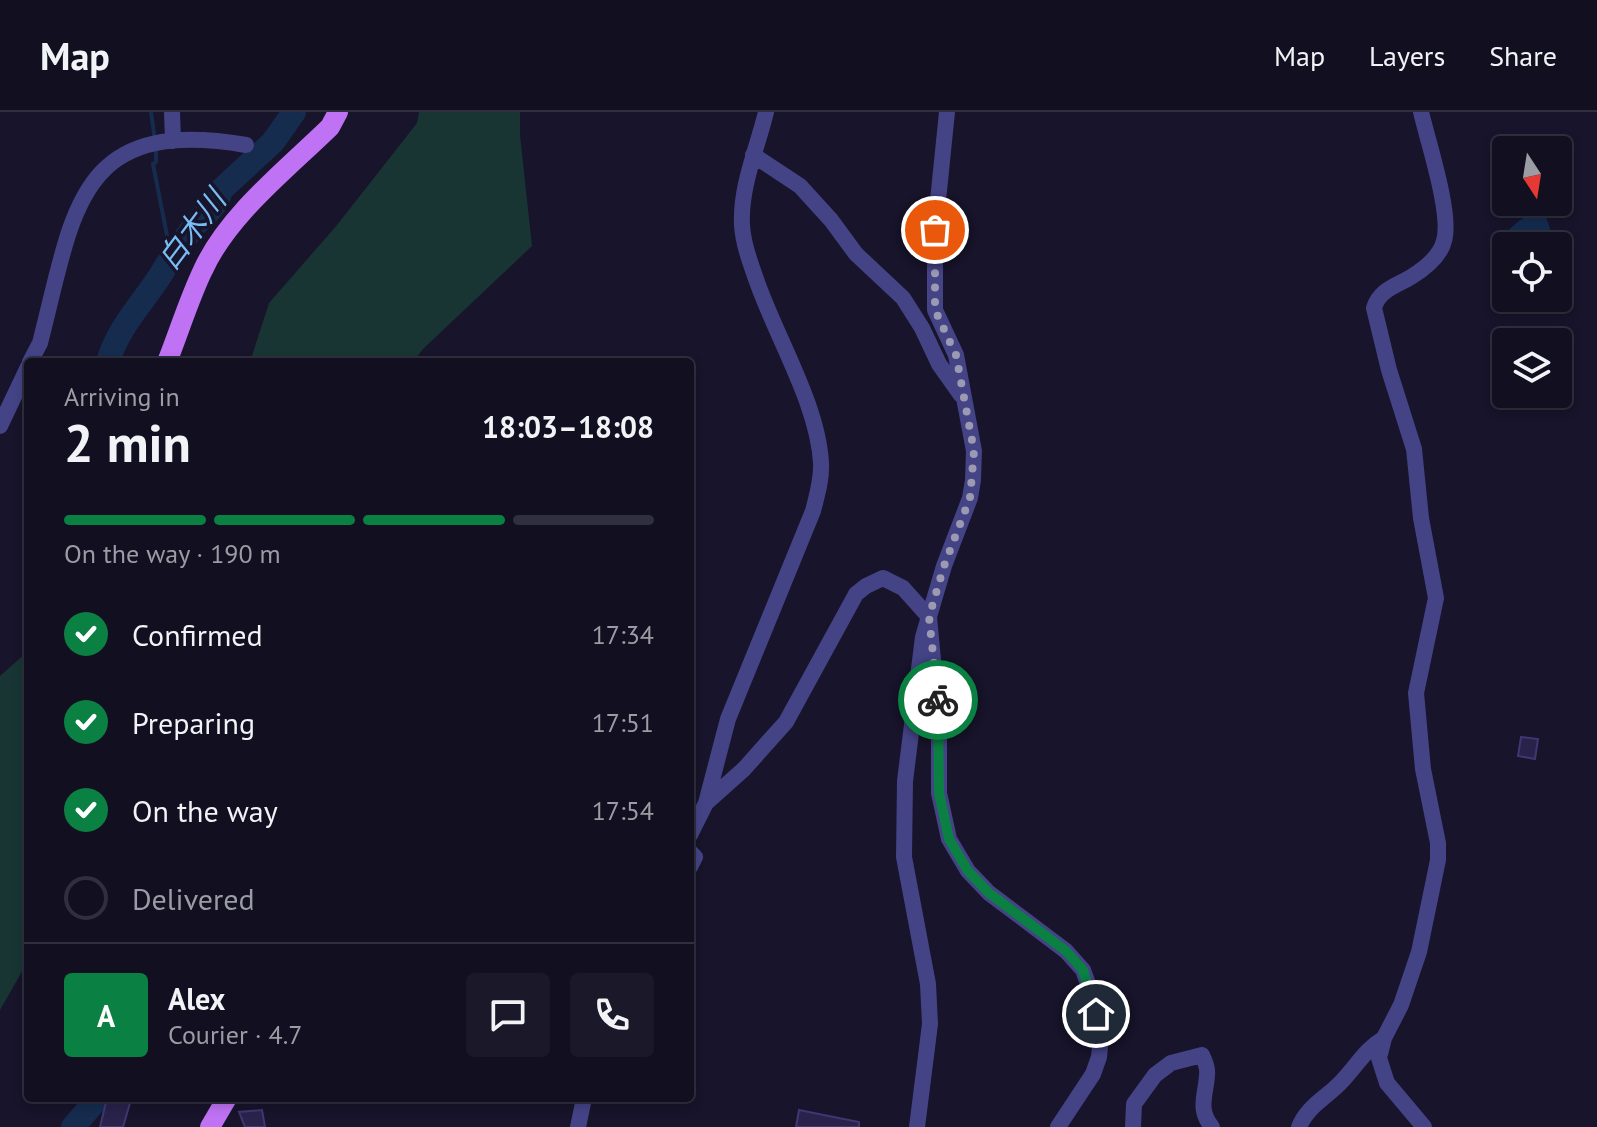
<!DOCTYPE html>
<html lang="en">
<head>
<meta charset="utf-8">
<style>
  :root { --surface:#110f20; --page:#1a1829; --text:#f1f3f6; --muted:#9c9ca5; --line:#302f3e; --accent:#0b8043 }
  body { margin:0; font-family:"PT Sans","Noto Sans JP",sans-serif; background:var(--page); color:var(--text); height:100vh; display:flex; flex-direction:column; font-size:30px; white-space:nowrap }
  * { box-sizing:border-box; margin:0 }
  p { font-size:26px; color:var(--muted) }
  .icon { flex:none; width:44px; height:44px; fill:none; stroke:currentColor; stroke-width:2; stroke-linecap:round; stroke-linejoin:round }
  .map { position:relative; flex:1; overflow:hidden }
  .sheet { position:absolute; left:24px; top:246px; width:670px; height:744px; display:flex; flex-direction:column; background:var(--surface); border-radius:8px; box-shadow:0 4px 12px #0003,0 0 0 2px var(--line) }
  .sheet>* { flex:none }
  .needle { width:52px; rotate:168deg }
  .fabs { position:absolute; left:1492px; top:24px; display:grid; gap:16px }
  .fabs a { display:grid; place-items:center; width:80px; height:80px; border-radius:8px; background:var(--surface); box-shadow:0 4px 12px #0003,0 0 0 2px var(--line); font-size:40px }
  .pin { position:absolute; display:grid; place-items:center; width:68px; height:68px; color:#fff; margin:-34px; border:4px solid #fff; border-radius:50%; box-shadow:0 2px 8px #0007 }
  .courier { position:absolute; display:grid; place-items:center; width:80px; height:80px; margin:-40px; border:6px solid #0b8043; border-radius:50%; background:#fff; color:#222; box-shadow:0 2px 10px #0007 }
  .head em { font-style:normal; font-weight:700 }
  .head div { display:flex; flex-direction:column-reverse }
  .head { display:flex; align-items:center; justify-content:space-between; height:136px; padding:0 40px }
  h1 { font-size:52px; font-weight:700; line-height:60px }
  .bar { display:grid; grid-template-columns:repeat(4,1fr); gap:12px 8px; align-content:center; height:96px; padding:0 40px }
  .bar i { height:10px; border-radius:6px; background:var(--line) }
  .bar .selected { background:var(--accent) }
  .bar p { grid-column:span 4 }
  .line { display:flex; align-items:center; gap:20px; padding:0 40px; border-top:2px solid var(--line) }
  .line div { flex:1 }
  .round { display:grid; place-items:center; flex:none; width:84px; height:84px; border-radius:8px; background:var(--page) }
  ol { padding:0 40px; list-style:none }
  li { display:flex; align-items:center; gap:24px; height:88px }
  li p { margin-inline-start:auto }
  li .icon { padding:8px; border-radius:50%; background:var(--accent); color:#fff; stroke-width:4 }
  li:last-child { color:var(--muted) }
  li i { width:44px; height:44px; border:4px solid var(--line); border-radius:50% }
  header { display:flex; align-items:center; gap:48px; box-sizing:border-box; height:112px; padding:0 40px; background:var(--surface); border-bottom:2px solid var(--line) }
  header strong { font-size:38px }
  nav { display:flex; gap:44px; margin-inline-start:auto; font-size:28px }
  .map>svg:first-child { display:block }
</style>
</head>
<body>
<header>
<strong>Map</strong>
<nav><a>Map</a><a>Layers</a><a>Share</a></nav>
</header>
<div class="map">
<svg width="1597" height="1015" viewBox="0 0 1597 1015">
  <rect width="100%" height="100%" fill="#17142b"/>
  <path fill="#183533" d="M419 0H520V23L532 134 423 237 413 250H250L269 191 337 113 417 11Z
    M28 539V849L0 898V564Z"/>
  <path fill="#152c4f" d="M1539 98 1544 99 1556 134H1506V140L1501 129C1508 115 1524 104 1539 98Z"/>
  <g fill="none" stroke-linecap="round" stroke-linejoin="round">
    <path stroke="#152c4f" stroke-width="4" d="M151 0 155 29
      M156 38V50L153 52 171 144"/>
    <path stroke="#152c4f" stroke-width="24" d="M108 250C118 214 145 189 163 159 172 144 181 131 192 117 202 104 218 95 221 78L273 30 294 0
      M73 1015 98 986"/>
  </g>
  <path fill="#29224a" stroke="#413674" stroke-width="2" d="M1521 625 1538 627 1535 647 1518 644Z
    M107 986 130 991 123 1015H100Z
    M262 998 265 1015H245L239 1000Z
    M799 998 859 1010V1015H796Z"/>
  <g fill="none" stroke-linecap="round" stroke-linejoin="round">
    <path stroke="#444386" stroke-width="16" d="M172 0 173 29
      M1421 0C1428 30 1452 102 1444 129 1440 145 1424 157 1411 165 1396 174 1379 178 1374 196L1389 258 1414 337 1421 406 1436 486 1416 581 1423 657 1438 731V748L1419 840 1401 893 1384 926 1379 946 1387 971 1424 1015
      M753 43 800 74 831 108 856 142 903 186 922 216 939 252 961 283
      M30 250 40 231C74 100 76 4 246 33
      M0 314 28 255
      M706 691 744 657 786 610 856 482 866 474 883 466 903 476 929 505 939 611V681L949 727 968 759 989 781 1066 839 1083 858 1091 880 1101 924 1099 945 1093 962 1058 1015
      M690 723 706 691 728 607 813 399C817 383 822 367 821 351 818 292 775 223 756 167 750 150 743 131 742 113 740 75 757 37 766 0
      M690 740 695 745 690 755
      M578 1015 584 986
      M917 1015 930 912 928 872 904 745 905 669 923 525 944 454 970 386 973 368 974 339 956 243 935 198V118L947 0
      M1133 1015 1134 992 1155 963 1171 951 1202 943C1205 949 1208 956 1207 963 1206 983 1197 997 1212 1015
      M1299 1015C1308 993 1328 985 1343 968 1357 953 1366 937 1384 926"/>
    <path stroke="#bf72f3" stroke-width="20" d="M167 250C179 220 189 187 203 158 228 103 287 57 330 15L338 0
      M210 1015 227 986"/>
  </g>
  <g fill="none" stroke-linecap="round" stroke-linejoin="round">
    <path stroke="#9c99b3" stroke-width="8" stroke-dasharray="0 14.4" d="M935 118V198L956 243 974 339 970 386 944 454 929 505 938 588"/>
    <path stroke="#0b8043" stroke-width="10" d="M938 588 939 681 949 727 968 759 989 781 1066 839 1083 858 1096 902"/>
  </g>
  <g text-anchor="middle" stroke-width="7" stroke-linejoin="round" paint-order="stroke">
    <g font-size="30" font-style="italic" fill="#78bdf3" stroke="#17142b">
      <text transform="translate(192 118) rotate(-53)" y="10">白木川</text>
    </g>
  </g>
</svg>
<div class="fabs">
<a><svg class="needle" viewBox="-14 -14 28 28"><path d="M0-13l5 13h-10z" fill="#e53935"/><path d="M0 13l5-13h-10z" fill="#9c9ca5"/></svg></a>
<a><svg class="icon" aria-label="locate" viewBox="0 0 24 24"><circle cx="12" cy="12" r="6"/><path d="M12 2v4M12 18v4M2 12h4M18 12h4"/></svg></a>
<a><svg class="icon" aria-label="layers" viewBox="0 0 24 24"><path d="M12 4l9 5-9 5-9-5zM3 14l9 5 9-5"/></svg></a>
</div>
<div class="pin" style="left:935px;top:118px;background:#ea580c"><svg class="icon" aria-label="bag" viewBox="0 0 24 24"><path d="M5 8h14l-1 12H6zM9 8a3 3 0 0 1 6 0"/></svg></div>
<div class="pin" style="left:1096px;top:902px;background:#1f2937"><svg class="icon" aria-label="home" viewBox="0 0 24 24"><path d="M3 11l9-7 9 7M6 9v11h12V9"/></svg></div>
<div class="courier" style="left:938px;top:588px"><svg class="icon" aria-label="bike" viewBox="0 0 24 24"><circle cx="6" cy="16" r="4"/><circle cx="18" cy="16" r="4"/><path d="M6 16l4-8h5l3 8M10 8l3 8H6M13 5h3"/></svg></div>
<section class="sheet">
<div class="head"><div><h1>2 min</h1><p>Arriving in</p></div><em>18:03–18:08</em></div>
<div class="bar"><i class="selected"></i><i class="selected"></i><i class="selected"></i><i></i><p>On the way · 190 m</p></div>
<ol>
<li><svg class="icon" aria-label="check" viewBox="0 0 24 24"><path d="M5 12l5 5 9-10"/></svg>Confirmed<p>17:34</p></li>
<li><svg class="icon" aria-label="check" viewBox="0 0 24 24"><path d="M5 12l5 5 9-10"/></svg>Preparing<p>17:51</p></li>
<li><svg class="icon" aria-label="check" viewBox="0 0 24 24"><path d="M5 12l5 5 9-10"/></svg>On the way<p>17:54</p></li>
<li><i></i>Delivered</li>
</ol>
<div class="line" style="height:144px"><b class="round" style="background:var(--accent);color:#fff">A</b><div><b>Alex</b><p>Courier · 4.7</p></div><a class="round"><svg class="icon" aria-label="chat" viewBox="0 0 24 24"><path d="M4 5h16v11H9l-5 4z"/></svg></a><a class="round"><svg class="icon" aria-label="phone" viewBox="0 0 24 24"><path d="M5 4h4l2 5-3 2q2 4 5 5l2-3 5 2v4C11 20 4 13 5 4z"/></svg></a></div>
</section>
</div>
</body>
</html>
